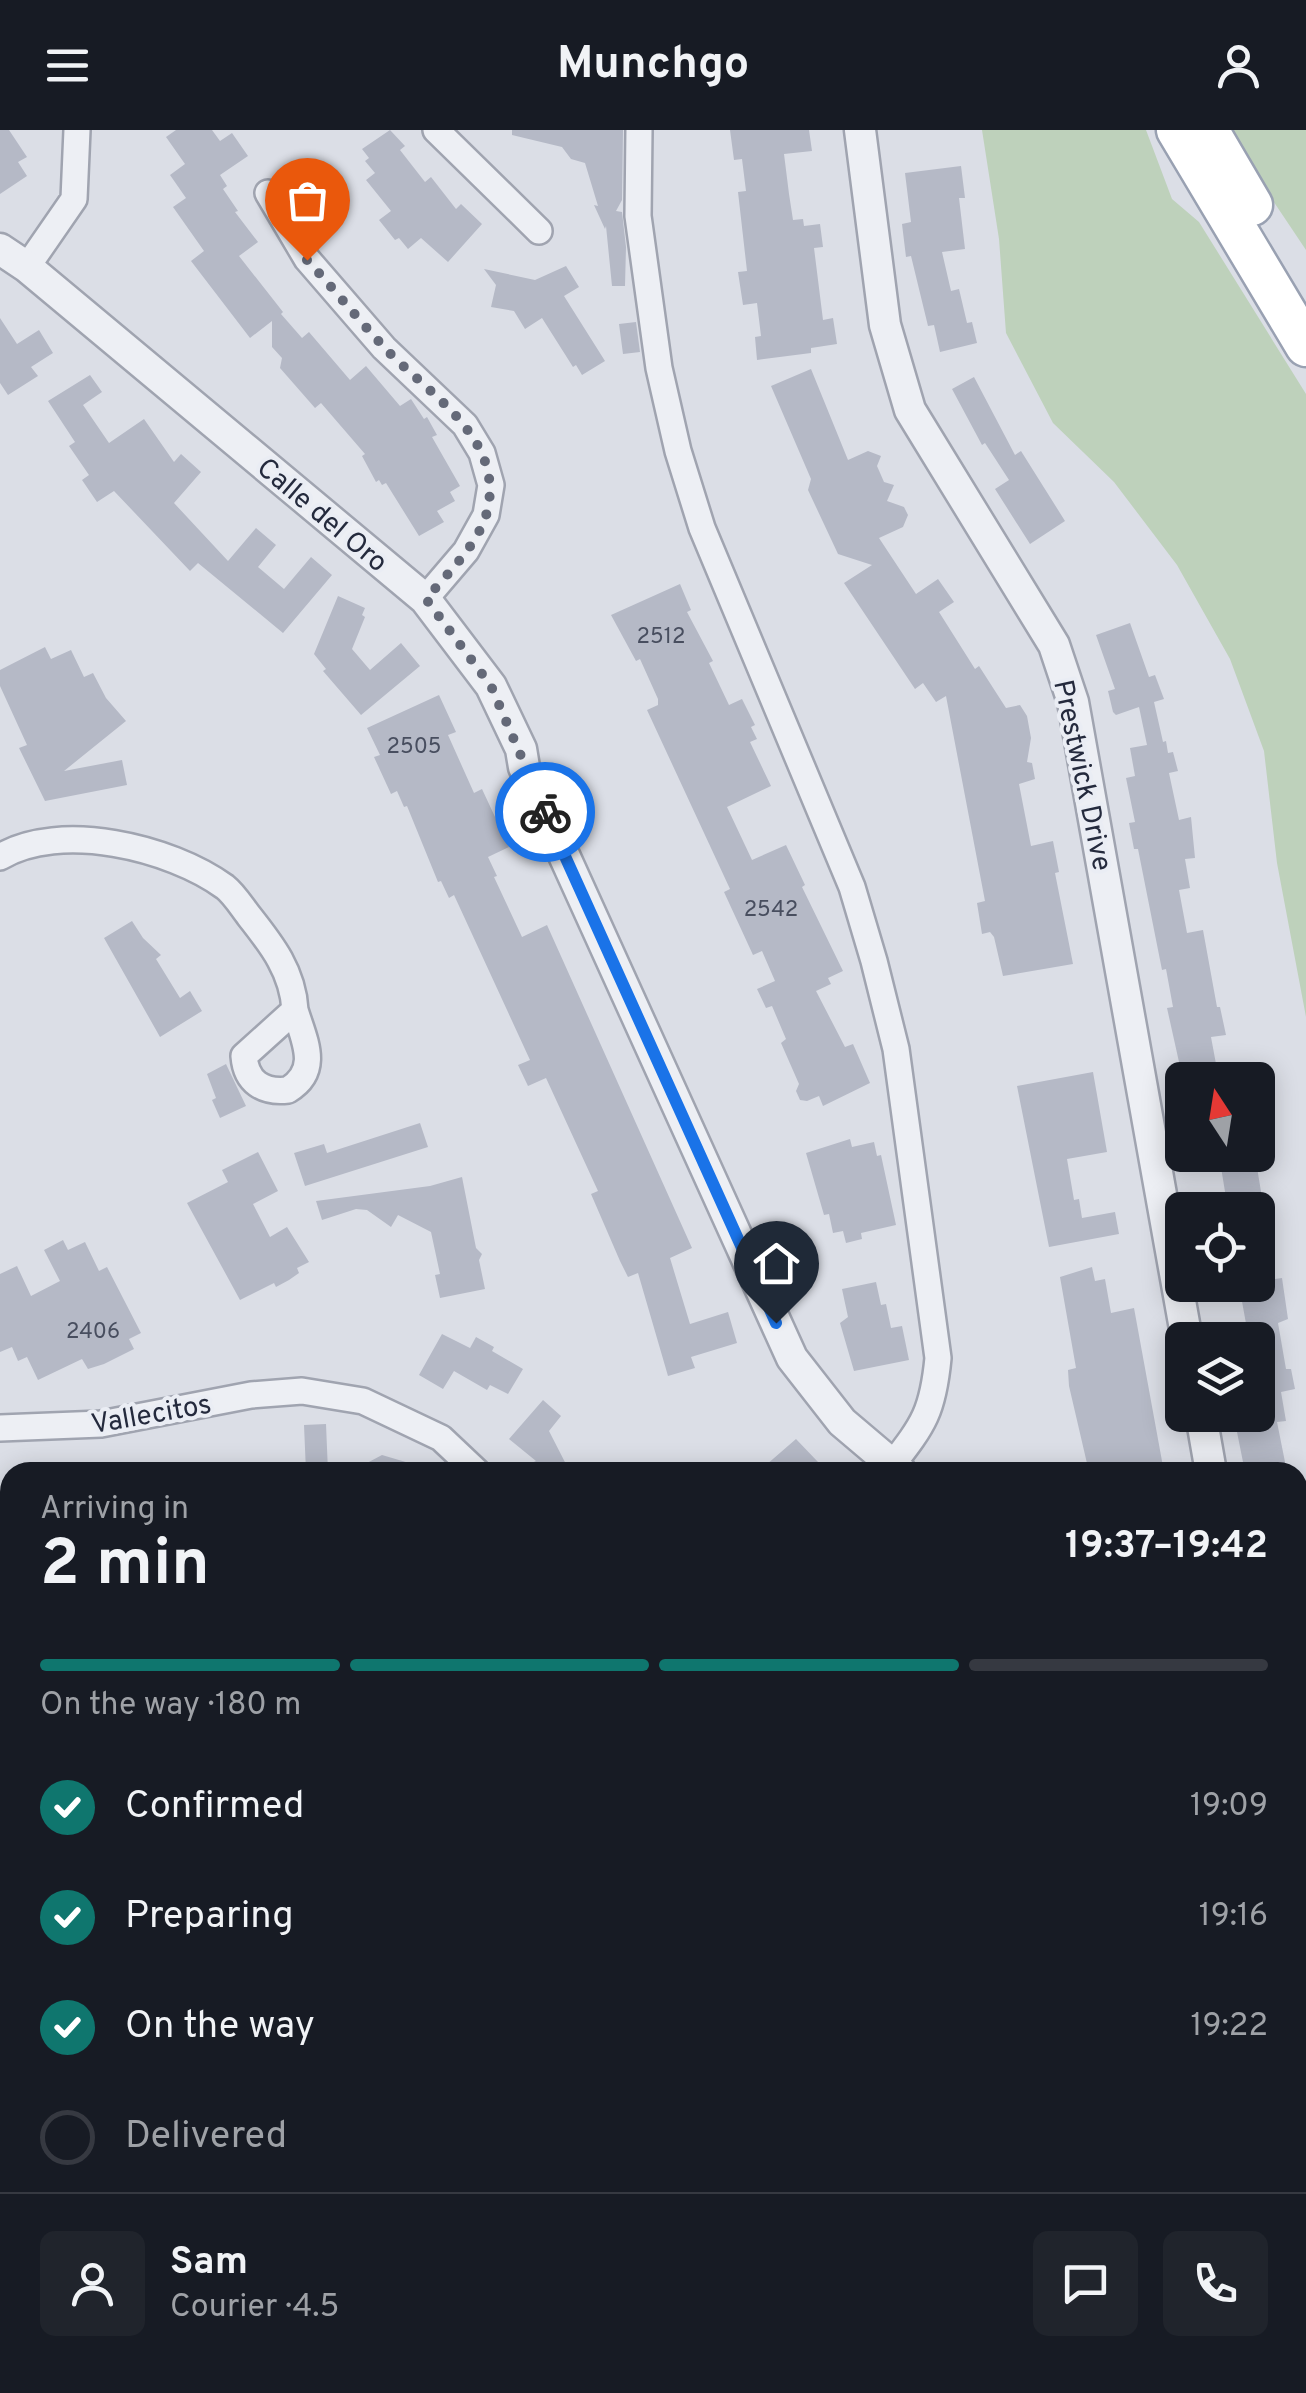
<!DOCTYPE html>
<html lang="en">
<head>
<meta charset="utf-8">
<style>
  :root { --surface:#171b24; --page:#20242c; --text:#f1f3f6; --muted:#9ea1a6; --line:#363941; --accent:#0f766e }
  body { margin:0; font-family:Overpass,sans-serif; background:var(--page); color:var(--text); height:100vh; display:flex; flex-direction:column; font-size:38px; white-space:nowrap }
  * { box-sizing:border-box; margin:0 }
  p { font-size:32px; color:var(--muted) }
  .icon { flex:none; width:55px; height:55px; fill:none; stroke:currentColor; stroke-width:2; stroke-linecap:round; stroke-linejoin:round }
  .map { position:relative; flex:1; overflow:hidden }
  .side { position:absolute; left:0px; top:1332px; width:1308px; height:932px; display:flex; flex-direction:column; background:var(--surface); border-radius:30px 30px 0 0; box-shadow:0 5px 25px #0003 }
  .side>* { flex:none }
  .needle { width:65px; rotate:348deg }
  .buttons { position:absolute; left:1165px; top:932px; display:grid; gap:20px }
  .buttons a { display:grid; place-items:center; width:110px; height:110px; border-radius:15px; background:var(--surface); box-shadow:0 5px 25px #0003; font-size:50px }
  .pin { position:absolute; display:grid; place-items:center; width:85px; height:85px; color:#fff; margin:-102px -42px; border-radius:50% 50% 50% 0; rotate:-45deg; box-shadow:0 0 10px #0007 }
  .pin .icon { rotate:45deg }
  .courier { position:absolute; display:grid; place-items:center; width:100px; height:100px; margin:-50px; border:8px solid #1a73e8; border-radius:50%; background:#fff; color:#222; box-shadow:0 2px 12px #0007 }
  .overview em { font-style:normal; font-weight:700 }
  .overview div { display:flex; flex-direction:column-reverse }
  .overview { display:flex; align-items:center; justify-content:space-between; height:170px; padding:0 40px }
  h1 { font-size:65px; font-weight:700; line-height:75px }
  .bar { display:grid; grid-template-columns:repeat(4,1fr); gap:15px 10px; align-content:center; height:120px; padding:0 40px }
  .bar i { height:12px; border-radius:8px; background:var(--line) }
  .bar .selected { background:var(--accent) }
  .bar p { grid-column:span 4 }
  .line { display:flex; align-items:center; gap:25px; padding:0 40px; border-top:2px solid var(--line) }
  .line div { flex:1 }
  .round { display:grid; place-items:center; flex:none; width:105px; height:105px; border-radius:15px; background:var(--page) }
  ol { padding:0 40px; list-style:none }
  li { display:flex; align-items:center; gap:30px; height:110px }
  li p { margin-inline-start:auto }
  li .icon { padding:10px; border-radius:50%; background:var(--accent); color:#fff; stroke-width:4 }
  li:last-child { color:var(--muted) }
  li i { width:55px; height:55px; border:5px solid var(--line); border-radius:50% }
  header { display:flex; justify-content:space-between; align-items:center; height:130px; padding:0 40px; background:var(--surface); font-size:45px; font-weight:700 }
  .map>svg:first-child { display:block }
</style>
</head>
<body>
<header><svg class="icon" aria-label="menu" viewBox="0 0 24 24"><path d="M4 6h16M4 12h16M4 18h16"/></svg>Munchgo<svg class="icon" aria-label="person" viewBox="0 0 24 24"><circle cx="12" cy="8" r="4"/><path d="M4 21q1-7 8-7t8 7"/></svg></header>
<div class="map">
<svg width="1306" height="2263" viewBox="0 0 1306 2263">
  <rect width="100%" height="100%" fill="#dbdee6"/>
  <path fill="#bed1bb" d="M982 0H1146L1172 69 1199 92 1306 264V887L1277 733 1264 621 1230 529 1177 435 1114 352 1053 293 1006 203 999 109Z
    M1231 0H1306V120L1241 23Z
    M1306 1927V2074L1298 2078V1931Z"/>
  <path fill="#b5b9c6" d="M0 0H9L27 27 18 32 27 46 0 64Z
    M176 0H212L220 11 232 3 248 26 220 45 227 56 223 59 238 81 235 82 258 112 239 126 283 182 281 184 302 208 309 202 350 250 366 236 400 276 411 269 424 289 427 287 437 305 432 307 460 356 450 362 455 371 437 381 444 392 419 406 386 353 382 355 379 350 376 352 362 326 365 324 321 273 315 278 280 238 282 228 272 217V191L250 208 191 131 204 121 173 77 186 68 170 45 185 34 166 7Z
    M390 0 405 16 400 20 425 52 431 47 456 79 461 74 482 94 448 132 421 108 408 119 399 108 395 110 379 90 391 81 366 50 375 43 365 31 369 28 362 19Z
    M512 0H623L622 70 616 81 622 82 626 117 625 156H612L606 96 605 99 594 75 598 76 585 33 571 29 562 17 512 5Z
    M730 0H809L812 21 784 24 789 64 793 90 803 89 804 96 820 94 823 117 814 118 823 190 833 188 837 214 811 218V223L757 230 755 207 761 206 757 173 743 175 738 142 747 141 738 62 746 61 742 29 734 30Z
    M961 36 965 68H959L965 119 942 122 951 161 959 159 967 193 972 192 977 213 940 222 934 195 928 196 911 126 906 127 902 94 911 92 905 43Z
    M566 136 579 157 564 166 605 231 582 245 576 235 573 237 542 188 525 199 514 181 491 177 496 155 484 139 535 150Z
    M0 188 17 214 39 200 53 223 31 237 38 246 8 265 0 253Z
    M636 192 640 222 623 224 619 194Z
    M811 239 848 330 868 321 881 326 877 336 884 352 894 355 887 371 904 377 908 385 903 397 879 408 916 464 938 449 954 472 939 482 975 539 979 536 1006 578 1020 575 1027 586 1031 608 1027 632 1032 633 1035 649 1019 654 1031 716 1053 711 1059 742 1055 743 1073 834 1003 846 994 807 990 802 982 804 977 773 985 771 946 566 936 572 923 553 915 559 844 453 872 435 838 424 808 360 811 349 771 256Z
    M90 245 102 262 83 275 109 313 144 289 174 332 181 324 201 342 174 373 228 431 256 398 276 415 258 437 284 459 311 427 332 445 283 503 198 433 190 441 114 361 97 372 82 350 89 345 69 316 75 312 48 271Z
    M974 247 1015 325 1021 321 1065 391 1030 414 995 359 1009 350 985 313 982 315 952 259Z
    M680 454 691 480 687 482 713 531 709 533 729 575 742 569 755 595 751 597 757 609 750 612 771 656 727 677 752 730 786 715 805 755 802 757 843 841 828 848 831 854 816 861 845 917 853 914 870 953 823 976 819 966 807 971 800 970 796 961 799 954 781 913 786 909 772 876 766 878 757 859 775 851 762 821 753 825 724 762 730 759 647 580 658 575V569L640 529 636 531 611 485Z
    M338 466 365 478 362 485 365 487 352 519 370 540 401 513 420 536 361 585 323 541 326 539 314 524Z
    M1130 493 1149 547 1155 545 1164 569 1154 572 1163 612 1166 611 1168 623 1173 622 1178 641 1169 643 1179 690 1191 687 1195 728 1185 729 1190 758 1179 760 1187 803 1203 800 1217 877H1220L1226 905 1211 907 1219 950H1183L1167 878 1173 877 1166 839 1162 840 1138 719H1134L1129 693 1135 692 1126 648 1135 646 1130 618 1147 615 1139 577 1116 585 1113 582 1108 561 1115 559 1096 505Z
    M45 517 51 529 71 520 84 547 93 543 106 568 126 591 64 641 122 630 127 655 45 671 19 618 27 615 0 556V540Z
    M439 565 456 602 448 605 474 663 482 659 509 717 488 727 497 746 494 747 522 807 547 795 692 1118 670 1128 690 1194 728 1182 737 1213 691 1227 695 1238 668 1246 638 1143 628 1147 620 1131 591 1064 598 1061 546 948 528 956 518 935 530 930 454 765 449 768 441 751 438 752 407 676 404 677 397 661 391 664 374 627 380 625 367 598Z
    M132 791 143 808 161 825 156 829 180 868 190 861 202 881 160 907 104 808Z
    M226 934 246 976 220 988 212 970 216 968 207 944Z
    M1093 942 1107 1022 1067 1029 1074 1070 1079 1069 1082 1088 1115 1082 1119 1104 1049 1117 1017 956Z
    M420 993 428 1017 305 1056 294 1023 324 1014 327 1023Z
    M850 1009 852 1017 874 1012 877 1026 881 1025 896 1095 861 1103 862 1109 846 1113 843 1101 833 1103 829 1084 824 1085 806 1023Z
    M258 1022 278 1061 253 1074 270 1107 287 1097 309 1132 297 1138 299 1143 289 1150 276 1157 274 1153 240 1170 187 1073 228 1052 222 1040Z
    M1219 1025H1255L1264 1080H1228Z
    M462 1047 476 1118 482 1124 479 1130 485 1159 440 1168 435 1145 440 1144 431 1102 398 1085 391 1097 367 1080 356 1079 322 1090 316 1071 430 1056Z
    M1266 1098 1275 1149 1282 1148 1288 1189 1278 1193 1286 1239H1291L1295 1259 1281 1262 1286 1291 1277 1292 1287 1342H1245L1236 1297 1249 1293 1248 1285H1258V1210H1249L1239 1155H1258V1099Z
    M63 1110 68 1120 85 1112 99 1141 107 1137 141 1203 129 1209 134 1219 104 1234 88 1239 82 1229 38 1250 27 1227 18 1231 12 1217 0 1222V1144L17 1136 31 1166 60 1151 44 1120Z
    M1092 1137 1095 1151 1105 1149 1111 1183 1134 1178 1164 1342H1089L1069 1256 1068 1240 1076 1238 1060 1147Z
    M876 1152 881 1175 886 1174 891 1198 902 1196 909 1230 854 1241 840 1193 848 1187 842 1159Z
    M442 1204 470 1218 476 1207 494 1217 492 1221 523 1239 508 1264 490 1255 487 1260 454 1241 443 1259 419 1245Z
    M543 1270 561 1286 549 1301 570 1342H512L536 1331 509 1309Z
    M326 1294 328 1342H306L304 1295Z
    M796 1309 818 1332 807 1342H758Z
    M382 1325 426 1338 425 1342H350Z"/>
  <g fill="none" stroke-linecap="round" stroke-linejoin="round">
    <defs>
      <path id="service" d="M1135 2255 1140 2263"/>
      <path id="minor" d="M436 0 539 101
        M639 0 638 86 659 238 678 321 702 398 852 757 874 831 896 919 938 1228C933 1281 924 1294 892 1335
        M268 63 307 129 384 218 465 295 482 323 491 355 486 385 466 421 425 469
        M27 137 74 69 77 0
        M0 727C60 691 170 717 225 757 234 764 242 777 249 786 272 815 293 842 295 880
        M295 880C304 910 321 940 288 960 263 963 246 952 244 926Z
        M0 1298 101 1294 251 1265 302 1261 363 1271 441 1308 477 1342
        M0 1793 10 1790
        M228 2255 273 2263
        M53 2263 85 2255
        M628 2263 658 2255"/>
      <path id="tertiary" d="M860 0 885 195 910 280 1054 515 1073 572 1187 1210
        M0 119 27 137 425 469 491 556 521 619 524 637 792 1228 842 1292 901 1342
        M1201 1285 1211 1342"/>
      <path id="primary" d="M1177 0 1306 216
        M1208 0 1252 75"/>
    </defs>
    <use href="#service" stroke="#a0a4b0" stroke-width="18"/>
    <use href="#minor" stroke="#a0a4b0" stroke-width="30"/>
    <use href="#tertiary" stroke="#a0a4b0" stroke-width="35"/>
    <use href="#primary" stroke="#99a1b2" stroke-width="45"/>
    <use href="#service" stroke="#edeff4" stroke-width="12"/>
    <use href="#minor" stroke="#edeff4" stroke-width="25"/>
    <use href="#tertiary" stroke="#edeff4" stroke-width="30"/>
    <use href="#primary" stroke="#fff" stroke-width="40"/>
  </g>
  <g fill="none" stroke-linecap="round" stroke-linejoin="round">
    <path stroke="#646978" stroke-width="10" stroke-dasharray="0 18" d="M307 130C333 158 357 188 383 216 426 263 506 307 487 382 478 415 447 444 426 469L491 556 545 682"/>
    <path stroke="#1a73e8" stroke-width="12" d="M545 682 776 1193"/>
  </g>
  <g text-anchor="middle" stroke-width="8" stroke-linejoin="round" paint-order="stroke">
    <g font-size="22" fill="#484e5f">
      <text x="661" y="513">2512</text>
      <text x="414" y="623">2505</text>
      <text x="771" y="786">2542</text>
      <text x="93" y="1208">2406</text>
    </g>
    <g font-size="28" fill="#242a3d" stroke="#eaedf4">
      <text transform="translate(323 384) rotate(40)" y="10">Calle del Oro</text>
      <text transform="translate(1084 645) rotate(78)" y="10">Prestwick Drive</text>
      <text transform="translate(151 1283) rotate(-10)" y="10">Vallecitos</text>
    </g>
  </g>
</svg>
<div class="buttons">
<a><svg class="needle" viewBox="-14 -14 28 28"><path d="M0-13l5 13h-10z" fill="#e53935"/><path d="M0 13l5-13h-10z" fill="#9ea1a6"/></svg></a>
<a><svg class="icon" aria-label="locate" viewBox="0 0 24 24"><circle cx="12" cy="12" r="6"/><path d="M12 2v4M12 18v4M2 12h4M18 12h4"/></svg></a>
<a><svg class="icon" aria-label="layers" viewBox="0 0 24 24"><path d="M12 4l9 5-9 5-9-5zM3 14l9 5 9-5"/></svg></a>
</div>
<div class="pin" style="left:307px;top:130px;background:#ea580c"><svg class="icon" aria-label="bag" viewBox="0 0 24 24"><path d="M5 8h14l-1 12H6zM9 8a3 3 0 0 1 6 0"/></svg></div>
<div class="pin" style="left:776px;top:1193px;background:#1f2937"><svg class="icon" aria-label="home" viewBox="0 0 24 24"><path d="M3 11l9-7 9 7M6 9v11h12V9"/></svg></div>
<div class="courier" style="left:545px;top:682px"><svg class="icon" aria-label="bike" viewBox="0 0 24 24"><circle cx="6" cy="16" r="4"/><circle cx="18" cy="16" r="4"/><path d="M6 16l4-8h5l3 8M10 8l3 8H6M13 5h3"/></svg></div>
<section class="side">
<div class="overview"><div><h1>2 min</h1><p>Arriving in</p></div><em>19:37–19:42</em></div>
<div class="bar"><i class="selected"></i><i class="selected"></i><i class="selected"></i><i></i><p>On the way · 180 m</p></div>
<ol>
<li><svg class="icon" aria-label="check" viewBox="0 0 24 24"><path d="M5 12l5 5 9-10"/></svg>Confirmed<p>19:09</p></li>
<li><svg class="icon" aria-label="check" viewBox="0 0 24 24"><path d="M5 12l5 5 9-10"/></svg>Preparing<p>19:16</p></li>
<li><svg class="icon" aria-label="check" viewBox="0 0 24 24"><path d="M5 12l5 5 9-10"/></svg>On the way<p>19:22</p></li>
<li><i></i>Delivered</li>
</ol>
<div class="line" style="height:180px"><a class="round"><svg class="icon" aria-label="person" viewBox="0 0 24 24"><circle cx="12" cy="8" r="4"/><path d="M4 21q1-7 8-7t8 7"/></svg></a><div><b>Sam</b><p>Courier · 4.5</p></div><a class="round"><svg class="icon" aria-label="chat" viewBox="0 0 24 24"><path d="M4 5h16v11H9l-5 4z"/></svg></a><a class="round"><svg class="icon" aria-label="phone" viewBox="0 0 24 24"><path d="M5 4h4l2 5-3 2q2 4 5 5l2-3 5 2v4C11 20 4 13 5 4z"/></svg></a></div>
</section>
</div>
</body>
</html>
